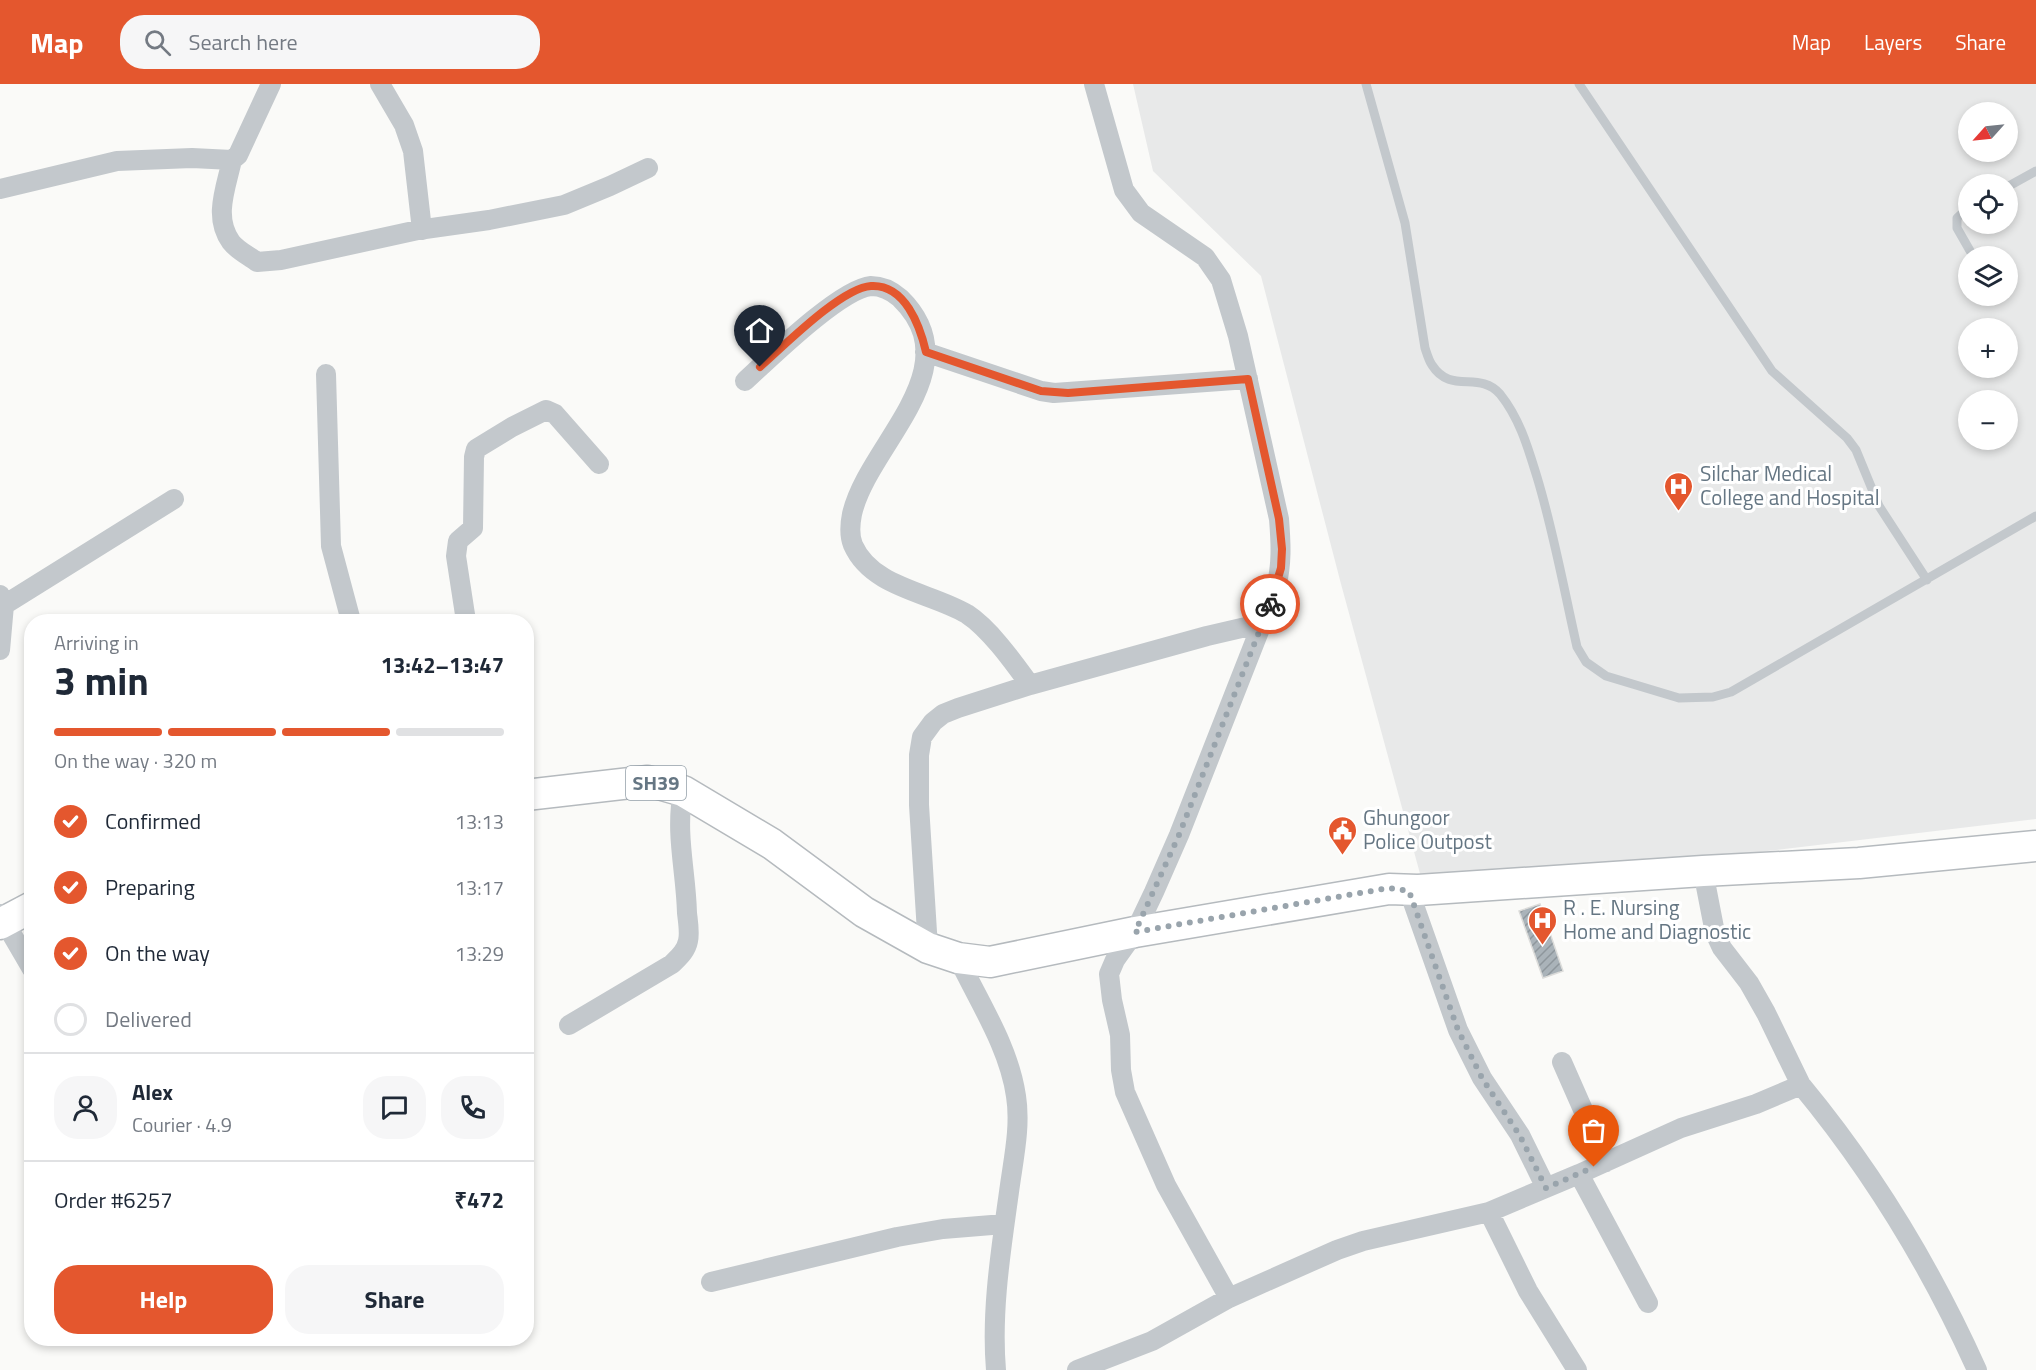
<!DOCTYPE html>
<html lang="en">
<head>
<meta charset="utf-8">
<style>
  :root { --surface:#fff; --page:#f6f6f7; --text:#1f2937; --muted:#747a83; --line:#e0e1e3; --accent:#e4572e }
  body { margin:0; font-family:"Titillium Web",sans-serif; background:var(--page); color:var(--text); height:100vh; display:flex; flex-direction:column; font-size:22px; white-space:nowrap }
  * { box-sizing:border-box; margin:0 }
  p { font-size:20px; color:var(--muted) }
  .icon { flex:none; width:33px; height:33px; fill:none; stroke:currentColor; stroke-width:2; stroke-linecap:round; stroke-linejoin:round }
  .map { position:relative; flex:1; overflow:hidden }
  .details { position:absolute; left:24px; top:530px; width:510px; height:732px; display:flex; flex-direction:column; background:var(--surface); border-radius:24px; box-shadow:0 3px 9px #0003 }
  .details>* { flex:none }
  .needle { width:39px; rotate:243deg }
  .controls { position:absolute; left:1958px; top:18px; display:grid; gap:12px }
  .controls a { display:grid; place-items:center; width:60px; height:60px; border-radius:50%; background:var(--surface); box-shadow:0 3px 9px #0003; font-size:30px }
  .pin { position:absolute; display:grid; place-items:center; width:51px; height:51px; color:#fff; margin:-62px -26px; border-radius:50% 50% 50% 0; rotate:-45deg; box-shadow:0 0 6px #0007 }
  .pin .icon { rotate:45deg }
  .courier { position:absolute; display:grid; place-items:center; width:60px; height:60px; margin:-30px; border:4px solid #e4572e; border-radius:50%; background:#fff; color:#222; box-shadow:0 2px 8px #0007 }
  .summary em { font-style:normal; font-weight:700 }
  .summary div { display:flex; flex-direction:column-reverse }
  .summary { display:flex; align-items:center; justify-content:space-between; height:102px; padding:0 30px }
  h1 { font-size:39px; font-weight:700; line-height:45px }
  .bar { display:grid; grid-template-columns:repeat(4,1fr); gap:9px 6px; align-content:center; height:72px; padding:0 30px }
  .bar i { height:8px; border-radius:4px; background:var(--line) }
  .bar .active { background:var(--accent) }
  .bar p { grid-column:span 4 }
  .line { display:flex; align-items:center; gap:15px; padding:0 30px; border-top:2px solid var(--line) }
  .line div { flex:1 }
  .round { display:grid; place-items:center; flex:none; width:63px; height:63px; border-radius:24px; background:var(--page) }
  ol { padding:0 30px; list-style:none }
  li { display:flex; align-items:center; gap:18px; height:66px }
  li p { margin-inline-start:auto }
  li .icon { padding:6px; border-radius:50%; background:var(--accent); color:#fff; stroke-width:4 }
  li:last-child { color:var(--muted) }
  li i { width:33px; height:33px; border:3px solid var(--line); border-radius:50% }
  .primary-button { display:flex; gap:12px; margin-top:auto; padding:12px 30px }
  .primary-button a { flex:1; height:69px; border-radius:24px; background:var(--accent); color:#fff; font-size:24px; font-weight:700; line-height:69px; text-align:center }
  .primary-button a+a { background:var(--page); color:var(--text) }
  header { display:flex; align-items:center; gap:36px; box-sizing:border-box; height:84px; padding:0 30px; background:var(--accent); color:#fff }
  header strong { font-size:28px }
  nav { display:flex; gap:33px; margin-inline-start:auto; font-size:21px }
  .search { width:420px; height:54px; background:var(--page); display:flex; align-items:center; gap:15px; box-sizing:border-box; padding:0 21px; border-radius:24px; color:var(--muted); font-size:22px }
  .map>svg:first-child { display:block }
</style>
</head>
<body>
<header>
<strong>Map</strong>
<div class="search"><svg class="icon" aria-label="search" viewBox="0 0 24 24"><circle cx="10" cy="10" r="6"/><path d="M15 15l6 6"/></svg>Search here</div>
<nav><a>Map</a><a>Layers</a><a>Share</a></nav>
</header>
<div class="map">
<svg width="2036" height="1286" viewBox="0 0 2036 1286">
  <defs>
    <pattern id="building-hatch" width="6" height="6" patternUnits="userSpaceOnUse" patternTransform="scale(1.5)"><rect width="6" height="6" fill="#aab3b9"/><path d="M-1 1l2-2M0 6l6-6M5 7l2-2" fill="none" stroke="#8e969c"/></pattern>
  </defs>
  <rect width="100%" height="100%" fill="#fafaf8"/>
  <path fill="#e8e9e9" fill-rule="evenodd" d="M1133 0H2036V735L1425 808 1341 500 1261 192 1153 87ZM1968 28H2007V68H1968ZM1968 100H2007V140H1968ZM1968 172H2007V212H1968ZM1968 244H2007V284H1968ZM1968 316H2007V356H1968Z"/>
  <path fill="url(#building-hatch)" stroke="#dcdcda" stroke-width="1.5" d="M1540 820 1563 887 1543 894 1519 827Z"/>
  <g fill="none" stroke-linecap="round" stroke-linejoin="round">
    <defs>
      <path id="primary" d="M526 711 648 697 683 707 772 760 864 828 928 864 958 874 990 878 1135 848 1389 805 1418 806 1703 787 1859 779 2036 762
        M0 840 32 823"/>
    </defs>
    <use href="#primary" stroke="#b5babe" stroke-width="33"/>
    <path stroke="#c3c8cc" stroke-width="9" d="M1366 0 1405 139 1425 264C1427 270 1429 277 1432 281 1451 311 1479 286 1500 310 1520 335 1528 364 1537 393 1554 449 1564 506 1577 563L1586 578 1606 592 1679 614 1713 613 1731 608 2036 432
      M1579 0 1772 287 1847 354 1856 366 1879 422 1927 496
      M2007 103 2036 87
      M1968 124 1957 134V144L1973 172"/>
    <path stroke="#c3c8cc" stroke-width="20" d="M380 0 404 41 413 67 422 146
      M1094 0 1124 106 1141 129 1205 173 1221 196 1238 252 1279 435C1281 460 1282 480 1276 504L1179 751 1154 808 1135 848 1115 876 1109 890 1112 916 1120 951 1121 986 1125 1008 1166 1101 1229 1214
      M232 76C226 104 213 133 231 158 237 166 249 172 257 178L281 176 418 146 489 136 564 121 610 102 648 84
      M0 105 117 77 192 74 232 76 238 71 271 0
      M925 268 1041 307 1054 309 1248 295
      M326 290 331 462 351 537
      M745 297C769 275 840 205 871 202 882 202 892 207 900 214 973 285 868 360 852 430 850 440 849 451 853 461 872 504 930 508 967 530 990 545 1014 579 1030 601
      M0 511 4 521 0 566
      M4 521 174 415
      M466 537 456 472 458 457 473 444 474 373 476 365 512 343 546 326 555 330 599 380
      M1703 787 1715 849 1722 864 1749 899 1766 929 1801 1001
      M1409 807 1458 946 1482 994 1520 1051 1546 1104
      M0 830 32 885
      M928 864 919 721V671L922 653 933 638 943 630 958 624 1030 601 1207 552 1263 539
      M958 874C979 918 1009 963 1016 1012 1021 1043 1013 1077 1009 1108 1001 1166 991 1227 996 1286
      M569 941 672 880C679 873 686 867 688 857 690 849 688 838 687 829 686 787 675 750 683 707
      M1562 978 1606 1078
      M1579 1090 1648 1219
      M1489 1128 1528 1207 1577 1286
      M711 1198 897 1153 943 1145 1004 1140
      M1077 1286 1152 1257 1229 1214 1337 1166 1363 1157 1489 1128 1579 1090 1681 1044 1756 1020 1801 1001C1873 1088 1931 1184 1977 1286"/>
    <use href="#primary" stroke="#fff" stroke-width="30"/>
  </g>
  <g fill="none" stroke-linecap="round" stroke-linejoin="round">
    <path stroke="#99a4ac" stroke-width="6" stroke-dasharray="0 10.8" d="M1270 520 1179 751 1135 848 1389 804 1409 807 1458 946 1482 994 1520 1052 1546 1104 1594 1083"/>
    <path stroke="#e4572e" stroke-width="8" d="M760 283C783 263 841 204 871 202 905 200 920 242 926 268L1041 307 1068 309 1248 295 1279 435 1282 465 1281 484 1270 520"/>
  </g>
  <defs>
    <symbol id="hospital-pin" viewBox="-11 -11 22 30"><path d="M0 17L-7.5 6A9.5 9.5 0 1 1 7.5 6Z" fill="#e4572e" stroke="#fff"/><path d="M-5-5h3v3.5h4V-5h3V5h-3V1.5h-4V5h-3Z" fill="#fff"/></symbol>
    <symbol id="civic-pin" viewBox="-11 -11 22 30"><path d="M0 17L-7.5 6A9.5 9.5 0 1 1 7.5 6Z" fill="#e4572e" stroke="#fff"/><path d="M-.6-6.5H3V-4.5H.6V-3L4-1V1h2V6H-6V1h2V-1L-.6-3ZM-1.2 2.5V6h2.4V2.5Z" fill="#fff"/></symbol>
  </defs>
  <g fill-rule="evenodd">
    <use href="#hospital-pin" x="1662" y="386" width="33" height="45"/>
    <use href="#civic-pin" x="1326" y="730" width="33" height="45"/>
    <use href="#hospital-pin" x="1526" y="820" width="33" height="45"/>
  </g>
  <g text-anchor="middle" stroke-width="6" stroke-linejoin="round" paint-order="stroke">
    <rect fill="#fff" stroke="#939fa8" stroke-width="1.5" x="626" y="682" width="60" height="34" rx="4.5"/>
    <g font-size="20" font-weight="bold" fill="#657683">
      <text x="656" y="706">SH39</text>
    </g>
    <g font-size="21" fill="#657683" stroke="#fff" text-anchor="start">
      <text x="1700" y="397">Silchar Medical<tspan x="1700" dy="24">College and Hospital</tspan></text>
      <text x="1363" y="741">Ghungoor<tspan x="1363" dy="24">Police Outpost</tspan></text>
      <text x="1563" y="831">R . E. Nursing<tspan x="1563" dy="24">Home and Diagnostic</tspan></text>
    </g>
  </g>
</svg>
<div class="controls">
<a><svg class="needle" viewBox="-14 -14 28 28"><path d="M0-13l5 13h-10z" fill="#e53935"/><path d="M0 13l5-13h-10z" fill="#747a83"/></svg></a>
<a><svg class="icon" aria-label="locate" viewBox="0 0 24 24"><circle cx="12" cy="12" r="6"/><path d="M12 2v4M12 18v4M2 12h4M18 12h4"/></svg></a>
<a><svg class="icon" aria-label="layers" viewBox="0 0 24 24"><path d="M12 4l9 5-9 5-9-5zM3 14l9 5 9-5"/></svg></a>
<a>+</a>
<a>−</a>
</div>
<div class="pin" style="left:1594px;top:1083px;background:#ea580c"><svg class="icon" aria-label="bag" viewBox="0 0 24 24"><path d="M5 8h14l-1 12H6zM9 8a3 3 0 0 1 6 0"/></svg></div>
<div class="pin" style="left:760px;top:283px;background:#1f2937"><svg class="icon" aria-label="home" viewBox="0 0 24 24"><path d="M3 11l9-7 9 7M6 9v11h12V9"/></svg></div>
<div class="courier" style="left:1270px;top:520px"><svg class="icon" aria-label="bike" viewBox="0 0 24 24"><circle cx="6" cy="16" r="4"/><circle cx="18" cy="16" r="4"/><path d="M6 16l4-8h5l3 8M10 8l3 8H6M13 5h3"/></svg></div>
<section class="details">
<div class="summary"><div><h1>3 min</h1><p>Arriving in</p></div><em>13:42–13:47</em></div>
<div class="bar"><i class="active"></i><i class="active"></i><i class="active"></i><i></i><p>On the way · 320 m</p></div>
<ol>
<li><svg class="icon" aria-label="check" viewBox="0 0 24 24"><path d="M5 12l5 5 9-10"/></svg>Confirmed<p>13:13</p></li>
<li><svg class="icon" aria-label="check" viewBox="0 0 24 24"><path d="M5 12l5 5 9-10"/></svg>Preparing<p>13:17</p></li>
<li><svg class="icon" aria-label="check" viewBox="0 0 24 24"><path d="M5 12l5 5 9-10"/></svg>On the way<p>13:29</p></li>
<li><i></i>Delivered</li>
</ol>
<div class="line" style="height:108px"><a class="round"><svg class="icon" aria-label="person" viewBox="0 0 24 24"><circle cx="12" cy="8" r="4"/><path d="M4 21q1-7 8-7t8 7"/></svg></a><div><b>Alex</b><p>Courier · 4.9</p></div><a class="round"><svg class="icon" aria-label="chat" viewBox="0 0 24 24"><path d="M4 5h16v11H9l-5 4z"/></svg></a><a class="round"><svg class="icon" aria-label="phone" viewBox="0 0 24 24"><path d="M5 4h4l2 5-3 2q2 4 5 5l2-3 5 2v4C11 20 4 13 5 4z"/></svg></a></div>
<div class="line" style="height:78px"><div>Order #6257</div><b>₹472</b></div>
<div class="primary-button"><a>Help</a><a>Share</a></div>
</section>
</div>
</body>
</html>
